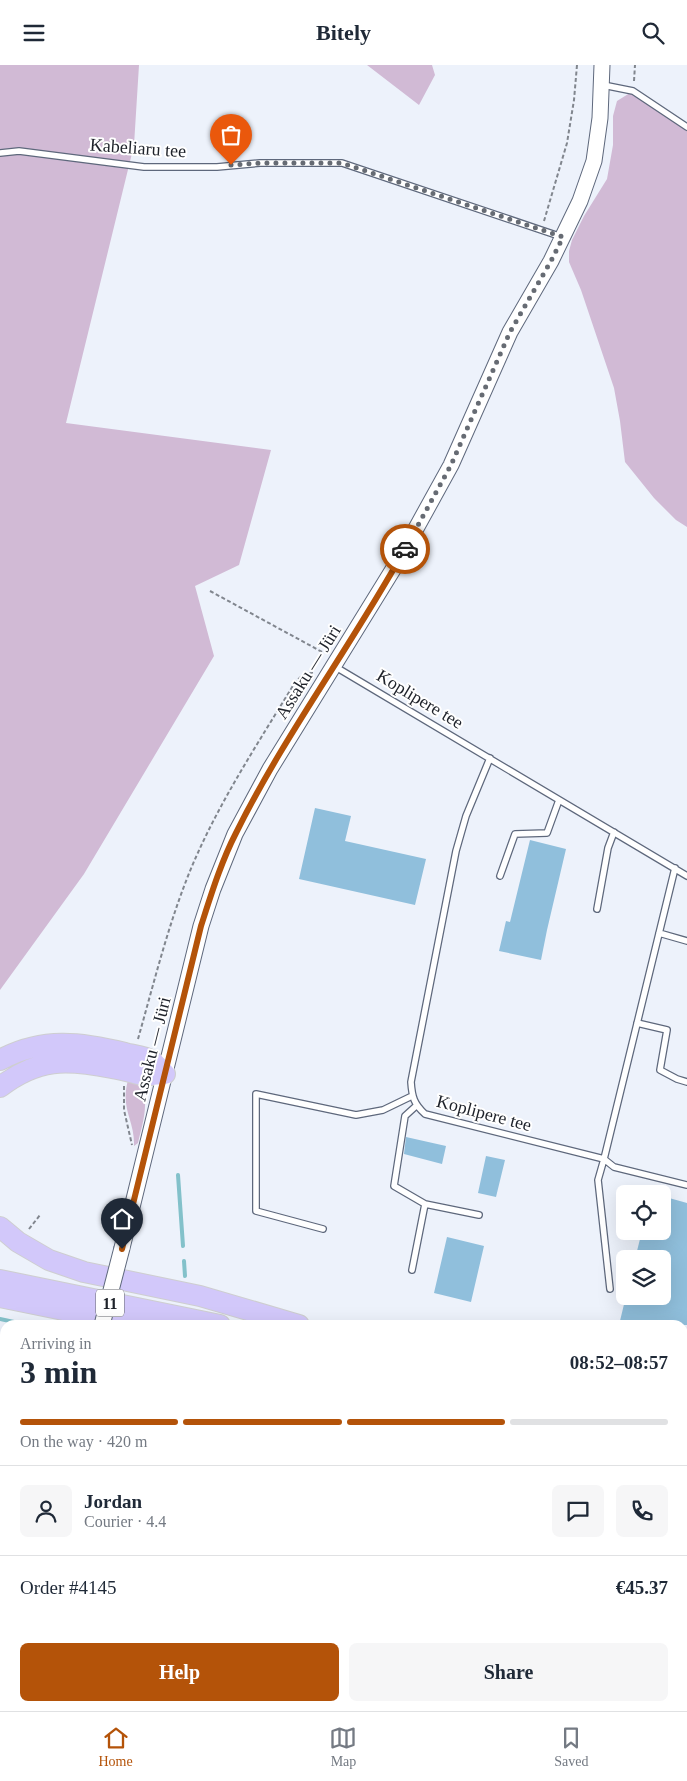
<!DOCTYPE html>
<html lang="en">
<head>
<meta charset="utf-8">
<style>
  :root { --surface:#fff; --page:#f6f6f7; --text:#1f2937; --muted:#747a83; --line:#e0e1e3; --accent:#b45309 }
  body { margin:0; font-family:Georgia,serif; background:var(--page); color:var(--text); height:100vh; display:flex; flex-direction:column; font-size:19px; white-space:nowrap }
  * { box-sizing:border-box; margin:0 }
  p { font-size:16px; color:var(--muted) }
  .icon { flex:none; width:28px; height:28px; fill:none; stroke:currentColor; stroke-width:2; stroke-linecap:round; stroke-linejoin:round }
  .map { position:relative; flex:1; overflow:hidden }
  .drawer { position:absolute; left:0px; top:1255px; width:688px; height:391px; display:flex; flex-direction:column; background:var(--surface); border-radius:15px 15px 0 0; box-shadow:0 5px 20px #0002 }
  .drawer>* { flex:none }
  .controls { position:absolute; left:616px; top:1120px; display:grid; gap:10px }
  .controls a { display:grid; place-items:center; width:55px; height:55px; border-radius:8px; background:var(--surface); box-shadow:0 5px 20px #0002; font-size:25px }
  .pin { position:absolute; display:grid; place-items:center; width:42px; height:42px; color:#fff; margin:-51px -21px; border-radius:50% 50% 50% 0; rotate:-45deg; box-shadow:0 0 5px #0007 }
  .pin .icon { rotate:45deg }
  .courier { position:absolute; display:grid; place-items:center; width:50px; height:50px; margin:-25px; border:4px solid #b45309; border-radius:50%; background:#fff; color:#222; box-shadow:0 1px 6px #0007 }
  .overview em { font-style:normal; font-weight:700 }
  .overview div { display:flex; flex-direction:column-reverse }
  .overview { display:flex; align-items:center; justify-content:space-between; height:85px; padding:0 20px }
  h1 { font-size:32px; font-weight:700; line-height:38px }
  .bar { display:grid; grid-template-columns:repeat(4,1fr); gap:8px 5px; align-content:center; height:60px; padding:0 20px }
  .bar i { height:6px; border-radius:4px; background:var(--line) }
  .bar .selected { background:var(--accent) }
  .bar p { grid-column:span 4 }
  .line { display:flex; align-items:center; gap:12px; padding:0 20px; border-top:1px solid var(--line) }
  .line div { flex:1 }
  .round { display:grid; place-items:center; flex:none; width:52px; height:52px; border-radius:8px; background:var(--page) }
  .primary-button { display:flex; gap:10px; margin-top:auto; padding:10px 20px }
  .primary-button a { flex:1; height:58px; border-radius:8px; background:var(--accent); color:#fff; font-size:20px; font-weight:700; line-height:58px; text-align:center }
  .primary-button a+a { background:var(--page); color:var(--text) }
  header { display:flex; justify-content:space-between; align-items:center; height:65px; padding:0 20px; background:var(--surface); font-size:22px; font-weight:700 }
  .dock { display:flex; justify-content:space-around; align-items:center; height:70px; border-top:1px solid var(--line); background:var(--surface); font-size:14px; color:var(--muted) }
  .dock a { display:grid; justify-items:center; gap:2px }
  .dock .selected { color:var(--accent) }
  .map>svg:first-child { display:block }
</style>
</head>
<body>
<header><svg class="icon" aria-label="menu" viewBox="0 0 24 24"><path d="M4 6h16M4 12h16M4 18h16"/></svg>Bitely<svg class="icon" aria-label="search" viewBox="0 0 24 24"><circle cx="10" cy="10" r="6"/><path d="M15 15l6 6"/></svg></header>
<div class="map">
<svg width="687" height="1646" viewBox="0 0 687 1646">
  <rect width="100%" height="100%" fill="#edf2fb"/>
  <path fill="#d1bad5" d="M0 0H139L134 80 66 358 271 385 239 500 195 521 214 591 84 809 0 925Z
    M367 0H432L435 10 419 40Z
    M633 26 687 62V462L676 455 654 433 625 397 620 356 614 323 581 225 569 197V186L572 175 584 151 607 114 613 80V51L617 36Z
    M128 1015C156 1022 142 1059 138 1078L134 1081C135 1055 120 1045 128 1015Z
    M60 1641H457V1646H59Z"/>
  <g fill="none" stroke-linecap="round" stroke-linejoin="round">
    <path stroke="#83c1ca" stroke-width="4" d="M178 1110 183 1181
      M184 1196 185 1211
      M0 1254 28 1260
      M682 1399H687
      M0 1492 5 1470"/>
  </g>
  <path fill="#90bfdc" d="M315 743 351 751 345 776 426 794 415 840 299 814Z
    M530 775 566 784 547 865 541 895 499 886 506 856 510 857Z
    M406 1072 446 1081 442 1099 404 1089Z
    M486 1091 505 1095 496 1132 478 1128Z
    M662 1131 687 1138V1260H619L626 1231H662V1194H635L642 1166H662Z
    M447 1172 484 1181 471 1237 434 1228Z"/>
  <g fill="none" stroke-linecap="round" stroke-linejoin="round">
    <defs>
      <path id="service" d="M603 20 633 26 687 62
        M0 88 19 86 144 102H217L260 98H342L562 172
        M334 601 687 811
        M490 693 466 751 456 786 411 1017C412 1032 414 1039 425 1049L604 1094 675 803
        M500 811 515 769 547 768 559 735
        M597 844 608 783 614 767
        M659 868 687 876
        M637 958 667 965 660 1005 677 1014 687 1017
        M425 1139 479 1150
        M323 1164 256 1146V1029L356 1050 383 1045 412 1031
        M412 1205 425 1139 394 1121 405 1051 416 1041
        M610 1224 598 1115 604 1094 614 1102 687 1120"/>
      <path id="tertiary" d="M122 1183 201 861 213 824 235 769 270 704 397 498 451 400 510 267 551 196 580 136 594 96 600 53 602 0
        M0 1646 5 1627"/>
      <path id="trunk" d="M0 995C42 972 81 977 125 988 132 990 144 991 151 995 156 999 161 1005 165 1009
        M0 1022C38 993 66 994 112 1003 122 1004 132 1008 142 1010 149 1011 158 1009 165 1009
        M0 1162 18 1177 49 1195 84 1207 200 1231 299 1260
        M0 1215 220 1260
        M0 1232 137 1260
        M0 1336 5 1340
        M682 1354 687 1355
        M682 1371 687 1372"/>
    </defs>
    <use href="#service" stroke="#5e687c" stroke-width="8"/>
    <use href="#tertiary" stroke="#5e687c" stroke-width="17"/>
    <use href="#trunk" stroke="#ceced0" stroke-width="22"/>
    <path stroke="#81868e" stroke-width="2" stroke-dasharray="4 2.5" stroke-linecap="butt" d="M634 16 635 0
      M544 156 567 78 574 35 577 0
      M210 526 324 588
      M138 974C155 914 171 848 196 792 223 731 260 675 294 619 300 612 304 608 313 608
      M124 1021V1045L132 1080
      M29 1164 40 1150
      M0 1596 5 1578"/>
    <use href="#service" stroke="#fff" stroke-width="5.5"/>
    <use href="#tertiary" stroke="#fff" stroke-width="15"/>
    <use href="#trunk" stroke="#d2c8fa" stroke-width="20"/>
    <defs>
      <path id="tertiary-bridge" d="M102 1260 122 1183"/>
    </defs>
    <use href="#tertiary-bridge" stroke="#5e687c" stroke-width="17" stroke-linecap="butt"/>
    <use href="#tertiary-bridge" stroke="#fff" stroke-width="15"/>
  </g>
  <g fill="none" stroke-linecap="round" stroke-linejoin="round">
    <path stroke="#666b73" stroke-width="5" stroke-dasharray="0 9" d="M231 100 260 98H342L563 172 551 196 510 267 451 400 405 484"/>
    <path stroke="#b45309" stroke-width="6" d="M122 1184 201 861C211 830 221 797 236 768 285 669 352 580 405 484"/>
  </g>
  <g text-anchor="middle" stroke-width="4" stroke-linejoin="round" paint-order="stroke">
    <rect fill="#fff" stroke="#62646a" stroke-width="1" x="96" y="1224.5" width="28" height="27" rx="4"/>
    <g font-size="16" font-weight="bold" fill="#1e222a">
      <text x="110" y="1244">11</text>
    </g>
    <g font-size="18" fill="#1e222a" stroke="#fff">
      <text transform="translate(138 83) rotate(4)" y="6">Kabeliaru tee</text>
      <text transform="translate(308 607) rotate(-58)" y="6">Assaku — Jüri</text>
      <text transform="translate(420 634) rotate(31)" y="6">Koplipere tee</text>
      <text transform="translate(152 984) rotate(-76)" y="6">Assaku — Jüri</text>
      <text transform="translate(484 1048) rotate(15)" y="6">Koplipere tee</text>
    </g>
  </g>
</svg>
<div class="controls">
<a><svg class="icon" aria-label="locate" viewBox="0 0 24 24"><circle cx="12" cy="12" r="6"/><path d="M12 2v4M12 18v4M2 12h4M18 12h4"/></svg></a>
<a><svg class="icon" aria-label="layers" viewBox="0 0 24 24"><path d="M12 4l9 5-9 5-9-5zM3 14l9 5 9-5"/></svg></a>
</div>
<div class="pin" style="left:231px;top:100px;background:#ea580c"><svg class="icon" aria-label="bag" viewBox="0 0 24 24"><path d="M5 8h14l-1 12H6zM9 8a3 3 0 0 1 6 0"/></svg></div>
<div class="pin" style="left:122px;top:1184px;background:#1f2937"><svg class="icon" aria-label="home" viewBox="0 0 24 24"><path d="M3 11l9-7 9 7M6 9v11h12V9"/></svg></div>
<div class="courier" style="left:405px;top:484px"><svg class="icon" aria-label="car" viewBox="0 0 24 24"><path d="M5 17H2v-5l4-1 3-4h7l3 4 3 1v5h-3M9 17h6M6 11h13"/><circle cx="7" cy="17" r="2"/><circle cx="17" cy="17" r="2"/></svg></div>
<section class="drawer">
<div class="overview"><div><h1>3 min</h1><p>Arriving in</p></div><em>08:52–08:57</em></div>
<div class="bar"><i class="selected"></i><i class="selected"></i><i class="selected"></i><i></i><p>On the way · 420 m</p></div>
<div class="line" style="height:90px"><a class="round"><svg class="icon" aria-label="person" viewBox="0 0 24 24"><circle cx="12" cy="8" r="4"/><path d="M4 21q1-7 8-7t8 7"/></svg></a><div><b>Jordan</b><p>Courier · 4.4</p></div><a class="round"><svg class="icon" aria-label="chat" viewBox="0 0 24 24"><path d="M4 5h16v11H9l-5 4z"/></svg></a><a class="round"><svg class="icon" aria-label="phone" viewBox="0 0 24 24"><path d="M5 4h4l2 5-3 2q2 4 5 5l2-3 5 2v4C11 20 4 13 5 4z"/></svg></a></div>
<div class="line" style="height:65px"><div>Order #4145</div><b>€45.37</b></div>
<div class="primary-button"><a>Help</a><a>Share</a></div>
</section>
</div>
<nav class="dock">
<a class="selected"><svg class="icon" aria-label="home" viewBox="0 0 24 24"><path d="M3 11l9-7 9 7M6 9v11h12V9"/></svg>Home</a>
<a><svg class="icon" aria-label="map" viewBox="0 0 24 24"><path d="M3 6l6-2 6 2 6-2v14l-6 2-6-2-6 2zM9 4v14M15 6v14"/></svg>Map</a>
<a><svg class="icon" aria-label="saved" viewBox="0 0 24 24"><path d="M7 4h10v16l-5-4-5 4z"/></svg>Saved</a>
</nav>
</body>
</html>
